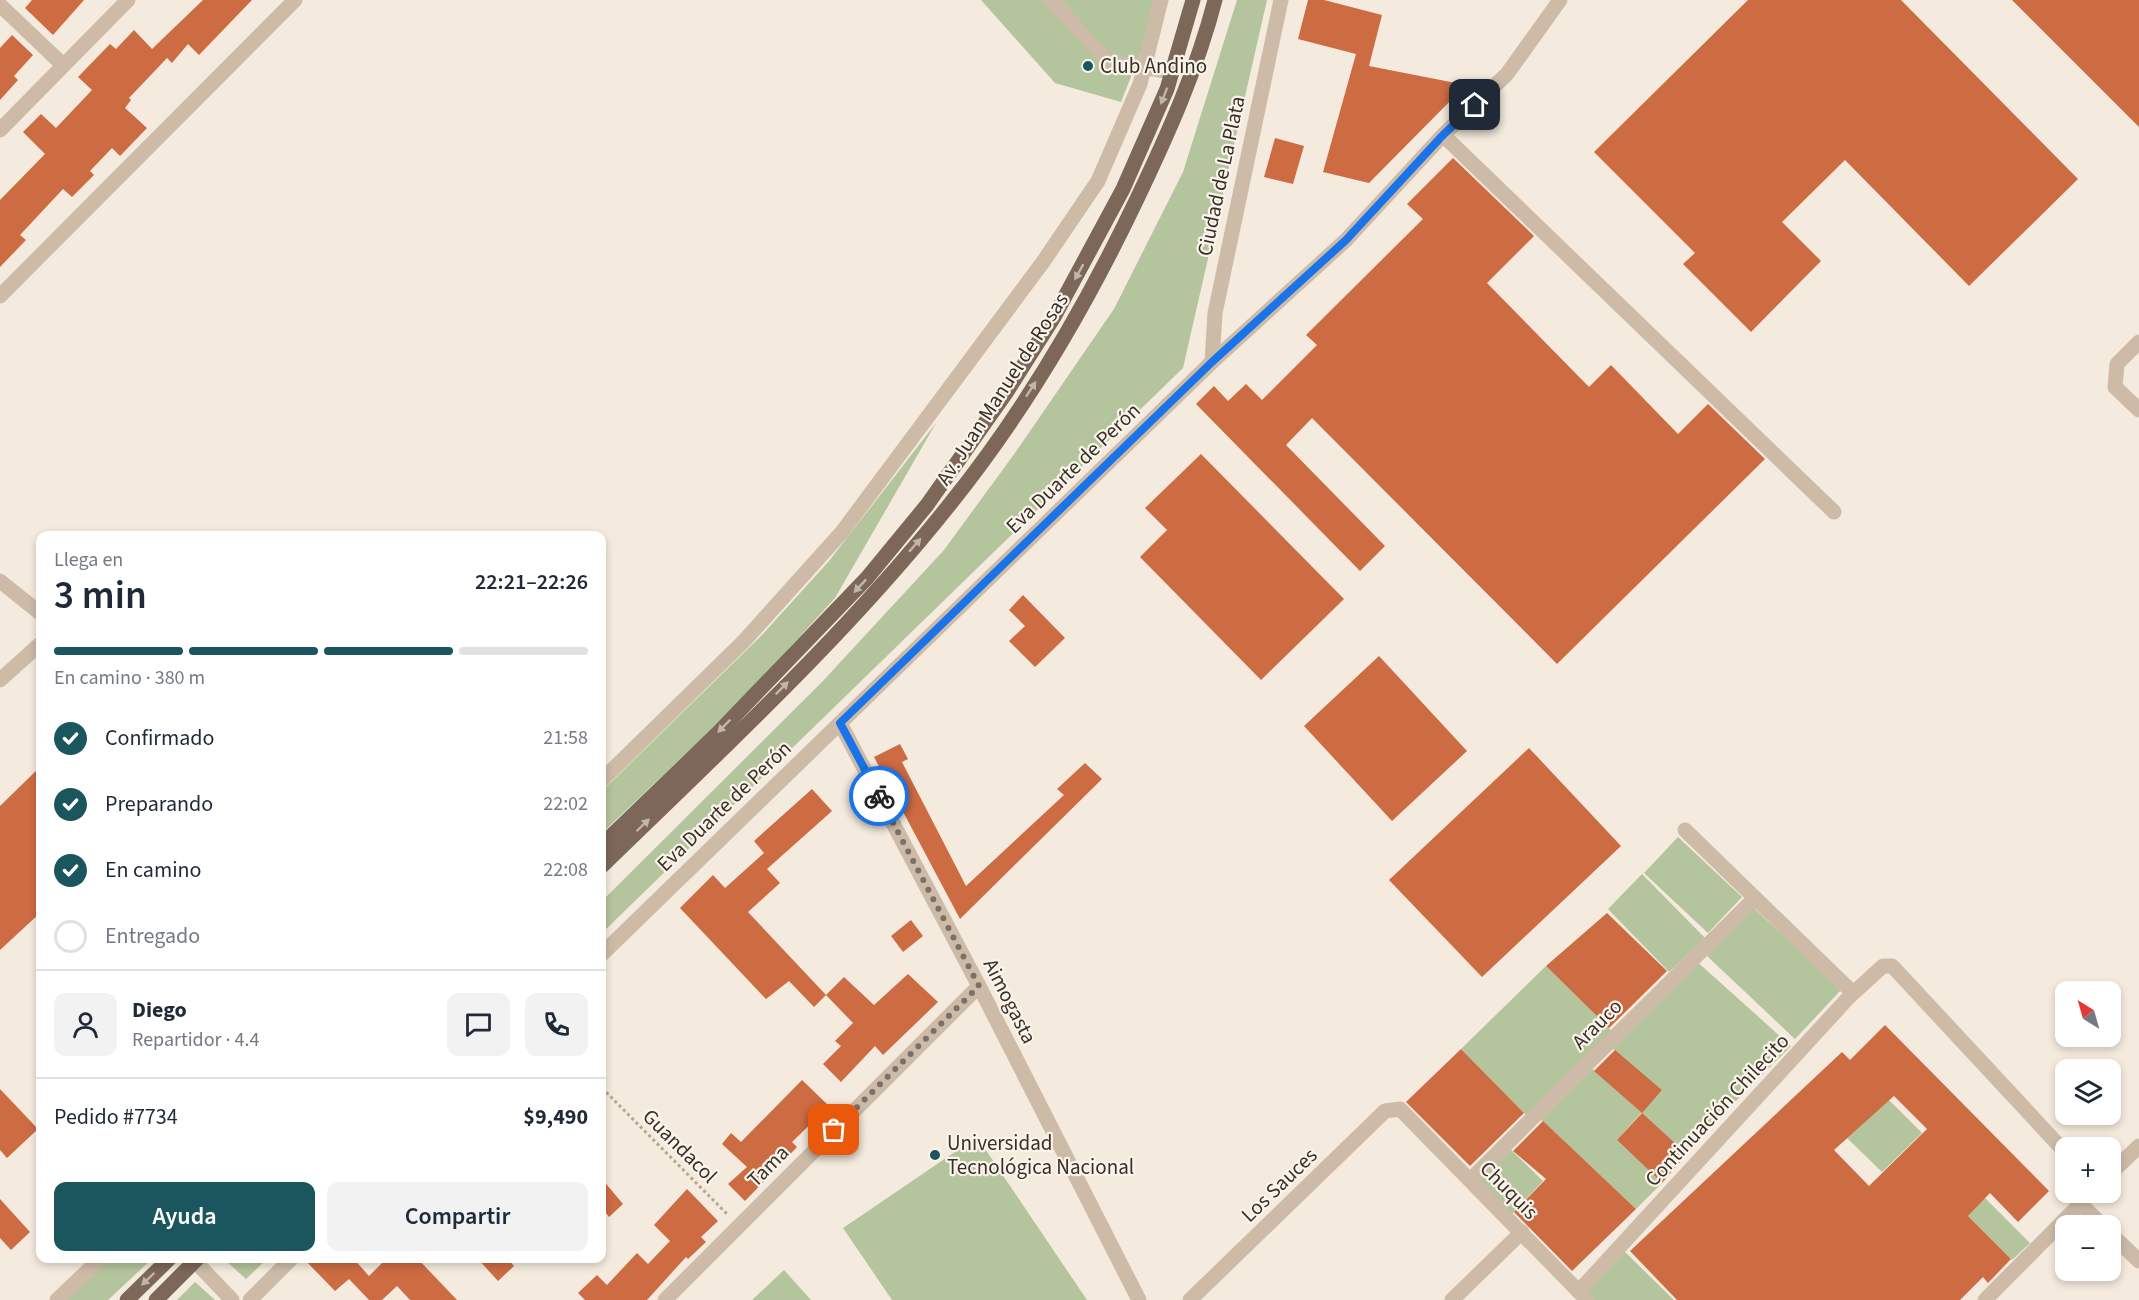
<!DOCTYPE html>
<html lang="es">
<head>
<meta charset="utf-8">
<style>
  :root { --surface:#fff; --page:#f2f2f3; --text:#1f2937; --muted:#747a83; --line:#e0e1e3; --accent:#1b565e }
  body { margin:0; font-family:"Source Sans 3",sans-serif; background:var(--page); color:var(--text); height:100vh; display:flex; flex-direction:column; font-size:22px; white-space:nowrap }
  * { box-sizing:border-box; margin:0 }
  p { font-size:20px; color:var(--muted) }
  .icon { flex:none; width:33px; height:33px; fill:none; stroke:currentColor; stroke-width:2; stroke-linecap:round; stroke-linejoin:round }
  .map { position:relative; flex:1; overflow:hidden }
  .details { position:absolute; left:36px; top:531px; width:570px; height:732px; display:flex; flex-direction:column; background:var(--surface); border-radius:12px; box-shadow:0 3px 9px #0003 }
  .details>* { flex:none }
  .needle { width:39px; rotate:323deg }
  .fabs { position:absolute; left:2055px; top:981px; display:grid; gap:12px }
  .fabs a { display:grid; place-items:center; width:66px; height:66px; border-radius:12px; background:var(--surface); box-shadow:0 3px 9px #0003; font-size:30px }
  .pin { position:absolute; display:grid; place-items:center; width:51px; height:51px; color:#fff; margin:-26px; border-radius:12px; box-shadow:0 3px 9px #0006 }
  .courier { position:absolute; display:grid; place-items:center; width:60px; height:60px; margin:-30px; border:4px solid #1a73e8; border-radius:50%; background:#fff; color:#222; box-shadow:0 2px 8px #0007 }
  .head em { font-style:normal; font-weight:600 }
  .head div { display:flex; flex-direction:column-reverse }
  .head { display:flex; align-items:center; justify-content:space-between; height:102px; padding:0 18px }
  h1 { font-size:39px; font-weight:600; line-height:45px }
  .bar { display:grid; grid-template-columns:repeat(4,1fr); gap:9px 6px; align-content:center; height:72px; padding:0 18px }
  .bar i { height:8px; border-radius:4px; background:var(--line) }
  .bar .current { background:var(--accent) }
  .bar p { grid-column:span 4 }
  .line { display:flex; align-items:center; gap:15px; padding:0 18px; border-top:2px solid var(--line) }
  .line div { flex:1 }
  .round { display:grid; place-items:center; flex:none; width:63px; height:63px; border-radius:12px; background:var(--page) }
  ol { padding:0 18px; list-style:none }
  li { display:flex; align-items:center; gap:18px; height:66px }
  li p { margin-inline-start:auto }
  li .icon { padding:6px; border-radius:50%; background:var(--accent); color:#fff; stroke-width:4 }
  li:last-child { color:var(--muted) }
  li i { width:33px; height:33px; border:3px solid var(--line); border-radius:50% }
  .primary-button { display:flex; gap:12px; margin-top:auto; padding:12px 18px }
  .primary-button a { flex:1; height:69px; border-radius:12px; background:var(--accent); color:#fff; font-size:24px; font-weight:600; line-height:69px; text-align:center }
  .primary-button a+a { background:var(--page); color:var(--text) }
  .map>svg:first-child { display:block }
</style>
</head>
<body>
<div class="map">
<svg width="2139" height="1300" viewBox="0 0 2139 1300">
  <rect width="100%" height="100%" fill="#f4eadd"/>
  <path fill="#b4c49c" d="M981 0H1154L1142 49 1121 102 1055 83Z
    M1237 0H1267L1183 368 602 933V901L822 682 944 550 1015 453 1114 309 1183 172Z
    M936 423 835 598 737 705 602 833V791L762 635 829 561Z
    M1678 837 1742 897 1708 933 1644 873Z
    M1642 874 1705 938 1669 972 1608 909Z
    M1753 907 1841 990 1795 1039 1707 956Z
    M1694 959 1791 1046 1727 1110 1687 1154 1641 1113 1617 1140 1662 1183 1636 1209 1537 1116 1587 1064 1641 1112 1662 1090 1607 1044 1530 1119 1461 1049 1546 966 1616 1035Z
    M1889 1100 1922 1133 1882 1172 1847 1138Z
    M977 1137 1087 1300H892L843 1228Z
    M1506 1145 1543 1181 1509 1217 1470 1180Z
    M1985 1198 2030 1243 2012 1260 1968 1216Z
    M1624 1251 1674 1300H1590L1583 1293Z
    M109 1259H152L108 1300H66Z
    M228 1259V1258L267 1259 246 1279 226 1261Z
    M784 1270 811 1300H752Z
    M195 1282 215 1300H177Z"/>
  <path fill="#cd6b42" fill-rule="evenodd" d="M32 0H84L53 35 25 8Z
    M203 0H252L199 55 188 44 172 63 167 58 149 77 129 98 131 100 125 108 147 128 120 156 112 148 90 171 94 175 72 197 63 189 20 235 26 240 0 267V200L45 154 23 132 41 114 56 128 92 90 78 77 110 44 116 49 134 30 152 49Z
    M1308 0H1324L1382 15 1369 66 1466 85 1369 183 1323 172 1356 54 1298 39Z
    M1748 0H1901L2078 179 1969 286 1845 160 1782 222 1821 261 1751 332 1683 264 1695 253 1594 152Z
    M2012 0H2139V127Z
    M12 35 33 55 14 76 18 80 0 100V48Z
    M1275 138 1304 146 1293 184 1264 177Z
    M1453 158 1534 236 1487 283 1589 387 1611 365 1678 434 1708 404 1765 459 1557 664 1312 418 1286 445 1385 546 1360 571 1196 404 1214 386 1228 401 1246 384 1262 400 1317 345 1306 335 1423 219 1407 204Z
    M1201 454 1344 599 1261 680 1140 557 1167 530 1145 508Z
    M1023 595 1065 638 1035 667 1009 641 1025 626 1009 610Z
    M1379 656 1467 751 1392 821 1304 726Z
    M900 744 908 759 902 762 966 886 1064 795 1057 789 1085 763 1102 779 960 919 874 757Z
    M1529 748 1621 846 1482 977 1389 880Z
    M40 767V913L0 950V806Z
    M812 789 832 811 767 869 780 883 748 912 826 995 814 1007 789 981 766 999 680 908 713 875 725 888 764 853 754 841Z
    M1607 913 1667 971 1609 1028 1546 966Z
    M911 920 923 936 903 952 891 936Z
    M908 974 938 1002 883 1055 875 1046 841 1082 823 1064 841 1046 835 1041 853 1023 826 995 844 977 874 1005Z
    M1885 1025 2049 1191 2018 1222 1990 1193 1968 1216 2011 1259 1988 1283 1983 1277 1960 1300H1677L1630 1251 1842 1052 1850 1060ZM1894 1096 1927 1129 1869 1186 1834 1150Z
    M1461 1049 1524 1113 1470 1166 1406 1102Z
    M1615 1050 1662 1090 1642 1113 1594 1071Z
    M802 1080 829 1106 792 1142 797 1147 745 1201 728 1184 747 1167 722 1144 731 1133 741 1142Z
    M0 1089 38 1129 7 1158 0 1150Z
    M1642 1113 1687 1154 1662 1183 1617 1140Z
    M1543 1121 1636 1209 1572 1271 1514 1212 1546 1179 1513 1151Z
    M602 1179 623 1204 609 1217 602 1208Z
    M687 1189 718 1221 701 1237 706 1242 688 1259 686 1257 647 1300H585L578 1293 597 1275 607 1285 637 1253 648 1264 670 1241 654 1225Z
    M0 1199 30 1232 11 1250 0 1238Z
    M303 1258H353L369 1276 387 1258H417L457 1300H410L397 1286 382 1300H369L349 1279 335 1291Z
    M477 1258H507L514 1266 498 1281Z"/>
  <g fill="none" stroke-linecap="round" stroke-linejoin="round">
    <path stroke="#b9a592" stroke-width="3" stroke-dasharray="3 3" stroke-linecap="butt" d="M602 1088 728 1215"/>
    <path stroke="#cdbba8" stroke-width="15" d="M1051 0 1104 57 1112 62 1172 72
      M0 5 63 65
      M0 130 128 0
      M1443 135 1834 512
      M0 296 295 0
      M2139 342 2117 364 2115 387 2139 410
      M1212 362 1215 313 1281 0
      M0 581 40 613
      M0 680 40 644
      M840 723 979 986 1139 1300
      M602 780 744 641 842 532 1043 262 1098 181 1140 84 1161 0
      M1685 830 1853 993
      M602 954 1212 362 1346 240 1443 135 1507 74 1560 0
      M2110 1174 2139 1146
      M1470 1180 1755 898
      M2081 1204 2103 1226
      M2110 1233 2139 1261
      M192 1258 232 1300
      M1579 1291 1849 997 1883 966H1892L1895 969 2066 1153
      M57 1300 101 1258
      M250 1300 292 1258
      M665 1300 979 986
      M1190 1300 1385 1111 1400 1109 1587 1300
      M1452 1300 1522 1232
      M1985 1300 2092 1192"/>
    <path stroke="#7c6759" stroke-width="15" d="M602 845 719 732 867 578 927 505 1006 393 1054 317 1123 189 1167 89 1193 0
      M602 866C721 750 846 635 950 504 1024 412 1085 308 1136 201 1167 136 1197 70 1215 0
      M127 1300 170 1258
      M156 1300 198 1258"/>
  </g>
  <defs><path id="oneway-solid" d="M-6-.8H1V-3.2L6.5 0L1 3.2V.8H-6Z" transform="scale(1.5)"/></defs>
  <g fill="#c2b5a9">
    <use href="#oneway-solid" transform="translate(1164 96) rotate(111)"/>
    <use href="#oneway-solid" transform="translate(1079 272) rotate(119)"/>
    <use href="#oneway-solid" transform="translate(1031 389) rotate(-57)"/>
    <use href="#oneway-solid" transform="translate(915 545) rotate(-49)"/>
    <use href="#oneway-solid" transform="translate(860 586) rotate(133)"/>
    <use href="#oneway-solid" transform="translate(782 688) rotate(-45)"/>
    <use href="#oneway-solid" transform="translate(724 726) rotate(135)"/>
    <use href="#oneway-solid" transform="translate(643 825) rotate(-44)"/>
    <use href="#oneway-solid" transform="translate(148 1279) rotate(136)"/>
  </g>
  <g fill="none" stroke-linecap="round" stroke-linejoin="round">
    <path stroke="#7a7068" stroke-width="6" stroke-dasharray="0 10.8" d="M834 1130 979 986 879 796"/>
    <path stroke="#1a73e8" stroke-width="8" d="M879 796 840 723 1212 362 1346 240 1443 135 1475 105"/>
  </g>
  <g fill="#1b565e" stroke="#fbf4ea" stroke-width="2">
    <circle cx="1088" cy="66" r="6"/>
    <circle cx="935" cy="1155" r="6"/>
  </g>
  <g text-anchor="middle" stroke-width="4.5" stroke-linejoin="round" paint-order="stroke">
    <g font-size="21" fill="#392f29" stroke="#fbf4ea" text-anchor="start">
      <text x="1100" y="73">Club Andino</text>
      <text x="947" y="1150">Universidad<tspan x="947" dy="24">Tecnológica Nacional</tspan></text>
    </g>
    <g font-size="21" fill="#392f29" stroke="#fbf4ea">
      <text transform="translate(1221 176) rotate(-78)" y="7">Ciudad de La Plata</text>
      <text transform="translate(1002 389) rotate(-57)" y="7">Av. Juan Manuel de Rosas</text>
      <text transform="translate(1073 468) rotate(-44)" y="7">Eva Duarte de Perón</text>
      <text transform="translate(724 806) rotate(-44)" y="7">Eva Duarte de Perón</text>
      <text transform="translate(1010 1001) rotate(63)" y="7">Aimogasta</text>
      <text transform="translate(1597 1024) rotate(-45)" y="7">Arauco</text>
      <text transform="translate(1717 1110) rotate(-47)" y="7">Continuación Chilecito</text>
      <text transform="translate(680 1146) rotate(45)" y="7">Guandacol</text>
      <text transform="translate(768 1166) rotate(-45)" y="7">Tama</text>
      <text transform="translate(1279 1185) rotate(-44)" y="7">Los Sauces</text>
      <text transform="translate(1509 1190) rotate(45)" y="7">Chuquis</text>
    </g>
  </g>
</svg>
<div class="fabs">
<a><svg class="needle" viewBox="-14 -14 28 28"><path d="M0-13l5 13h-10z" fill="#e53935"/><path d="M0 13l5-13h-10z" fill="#747a83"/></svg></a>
<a><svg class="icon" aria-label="layers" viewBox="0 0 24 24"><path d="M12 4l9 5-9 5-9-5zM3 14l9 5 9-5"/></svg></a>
<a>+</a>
<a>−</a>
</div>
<div class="pin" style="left:834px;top:1130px;background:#ea580c"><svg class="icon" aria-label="bag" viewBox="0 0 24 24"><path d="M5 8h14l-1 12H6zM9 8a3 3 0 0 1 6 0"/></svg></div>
<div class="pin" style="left:1475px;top:105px;background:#1f2937"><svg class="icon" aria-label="home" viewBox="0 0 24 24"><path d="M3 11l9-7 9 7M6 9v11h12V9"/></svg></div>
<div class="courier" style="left:879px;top:796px"><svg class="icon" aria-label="bike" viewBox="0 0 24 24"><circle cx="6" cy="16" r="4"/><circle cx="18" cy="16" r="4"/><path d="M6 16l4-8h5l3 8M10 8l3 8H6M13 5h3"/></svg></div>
<section class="details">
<div class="head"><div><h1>3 min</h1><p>Llega en</p></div><em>22:21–22:26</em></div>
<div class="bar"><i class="current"></i><i class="current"></i><i class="current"></i><i></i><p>En camino · 380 m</p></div>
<ol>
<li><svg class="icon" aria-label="check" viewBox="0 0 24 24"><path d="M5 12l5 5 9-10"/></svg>Confirmado<p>21:58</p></li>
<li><svg class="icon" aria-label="check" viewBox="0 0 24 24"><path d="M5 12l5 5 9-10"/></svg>Preparando<p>22:02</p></li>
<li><svg class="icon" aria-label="check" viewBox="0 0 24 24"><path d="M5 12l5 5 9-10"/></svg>En camino<p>22:08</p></li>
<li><i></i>Entregado</li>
</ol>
<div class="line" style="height:108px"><a class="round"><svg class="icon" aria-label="person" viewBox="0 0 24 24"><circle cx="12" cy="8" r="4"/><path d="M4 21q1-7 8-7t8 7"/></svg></a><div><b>Diego</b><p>Repartidor · 4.4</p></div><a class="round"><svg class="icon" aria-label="chat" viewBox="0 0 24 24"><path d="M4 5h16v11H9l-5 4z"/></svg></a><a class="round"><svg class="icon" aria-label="phone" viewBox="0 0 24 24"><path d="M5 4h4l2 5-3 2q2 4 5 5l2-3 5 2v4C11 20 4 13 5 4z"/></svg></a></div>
<div class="line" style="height:78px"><div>Pedido #7734</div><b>$9,490</b></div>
<div class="primary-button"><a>Ayuda</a><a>Compartir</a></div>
</section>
</div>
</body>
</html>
